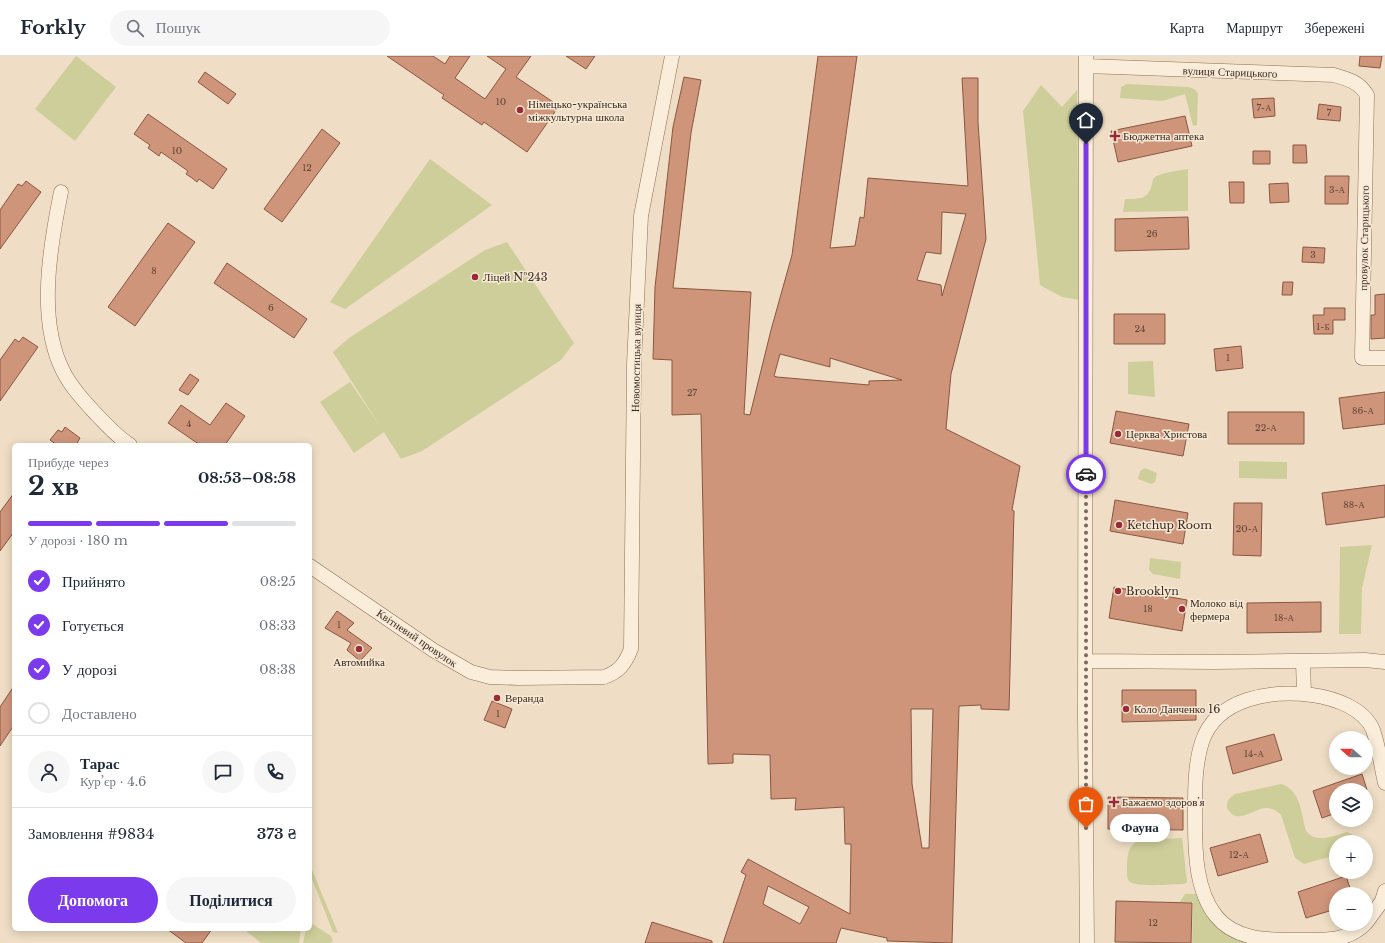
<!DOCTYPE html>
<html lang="uk">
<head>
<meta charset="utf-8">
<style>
  :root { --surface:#fff; --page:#f6f6f7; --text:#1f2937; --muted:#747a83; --line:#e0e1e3; --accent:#7c3aed }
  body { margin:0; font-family:"Libre Baskerville",serif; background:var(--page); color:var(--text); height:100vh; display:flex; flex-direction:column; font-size:15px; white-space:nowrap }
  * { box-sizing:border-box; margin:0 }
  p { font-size:13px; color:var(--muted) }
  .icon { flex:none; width:22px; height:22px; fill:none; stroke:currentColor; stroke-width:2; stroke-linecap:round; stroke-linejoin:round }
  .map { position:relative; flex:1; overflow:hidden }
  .side { position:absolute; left:12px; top:387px; width:300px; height:488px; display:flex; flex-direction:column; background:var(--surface); border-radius:6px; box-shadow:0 2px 10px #0003 }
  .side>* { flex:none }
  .needle { width:26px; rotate:291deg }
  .controls { position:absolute; left:1329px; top:675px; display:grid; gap:8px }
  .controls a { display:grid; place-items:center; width:44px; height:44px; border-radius:50%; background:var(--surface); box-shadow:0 2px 10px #0003; font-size:20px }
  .pin { position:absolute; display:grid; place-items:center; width:34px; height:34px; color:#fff; margin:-41px -17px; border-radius:50% 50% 50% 0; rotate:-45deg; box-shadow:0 0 4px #0007 }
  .pin .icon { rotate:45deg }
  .courier { position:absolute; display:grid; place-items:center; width:40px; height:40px; margin:-20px; border:3px solid #7c3aed; border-radius:50%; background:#fff; color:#222; box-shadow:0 1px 5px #0007 }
  .bubble { position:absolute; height:28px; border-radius:14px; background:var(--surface); box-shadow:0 2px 10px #0003; font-size:13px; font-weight:800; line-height:28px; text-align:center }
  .headline em { font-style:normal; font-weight:800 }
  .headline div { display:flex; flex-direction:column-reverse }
  .headline { display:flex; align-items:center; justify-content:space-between; height:68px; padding:0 16px }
  h1 { font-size:26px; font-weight:800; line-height:30px }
  .bar { display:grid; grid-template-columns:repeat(4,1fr); gap:6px 4px; align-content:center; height:48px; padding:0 16px }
  .bar i { height:5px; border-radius:3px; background:var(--line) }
  .bar .on { background:var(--accent) }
  .bar p { grid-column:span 4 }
  .line { display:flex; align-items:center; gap:10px; padding:0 16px; border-top:1px solid var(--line) }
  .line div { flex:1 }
  .round { display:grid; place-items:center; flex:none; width:42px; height:42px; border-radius:21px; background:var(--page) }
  ol { padding:0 16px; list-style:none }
  li { display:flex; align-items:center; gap:12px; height:44px }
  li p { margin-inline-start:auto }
  li .icon { padding:4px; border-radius:50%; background:var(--accent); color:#fff; stroke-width:4 }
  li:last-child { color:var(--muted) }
  li i { width:22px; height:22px; border:2px solid var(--line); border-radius:50% }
  .button { display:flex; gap:8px; margin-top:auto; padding:8px 16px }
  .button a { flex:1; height:46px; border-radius:24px; background:var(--accent); color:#fff; font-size:16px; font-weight:800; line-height:46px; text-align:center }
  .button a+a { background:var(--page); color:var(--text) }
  header { display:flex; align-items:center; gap:24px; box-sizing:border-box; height:56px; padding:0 20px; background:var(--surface); border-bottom:1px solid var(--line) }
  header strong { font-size:19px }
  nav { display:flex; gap:22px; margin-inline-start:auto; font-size:14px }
  .search { width:280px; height:36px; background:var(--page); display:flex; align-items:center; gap:10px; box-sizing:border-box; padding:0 14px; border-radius:22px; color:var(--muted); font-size:15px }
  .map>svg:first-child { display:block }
</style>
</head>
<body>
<header>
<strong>Forkly</strong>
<div class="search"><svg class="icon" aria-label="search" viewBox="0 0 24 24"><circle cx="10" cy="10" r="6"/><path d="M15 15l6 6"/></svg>Пошук</div>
<nav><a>Карта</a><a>Маршрут</a><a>Збережені</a></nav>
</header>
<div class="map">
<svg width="1385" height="887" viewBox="0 0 1385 887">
  <rect width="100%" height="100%" fill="#efdec5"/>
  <path fill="#cdce99" d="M76 0 116 31 75 85 35 53Z
    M1127 28 1188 31 1194 33 1198 37 1197 69 1193 70 1185 38 1162 45 1120 42 1121 31Z
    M1041 29 1062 51 1077 34 1079 244 1062 241 1040 229 1023 55Z
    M430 103 492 149 345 253 330 246Z
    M1188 113V155L1123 156 1125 143C1134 143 1146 144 1150 134 1152 131 1152 125 1154 122 1158 117 1182 114 1188 113Z
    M507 186 574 287 561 304 422 395 401 403 333 296 349 282 485 194Z
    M1153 305 1155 341 1128 338V306Z
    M350 326 384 376 354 397 320 346Z
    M1239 405 1287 406V423L1239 422Z
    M1145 412 1157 417 1155 426 1151 428 1138 423 1140 415Z
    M1372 489 1362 532 1361 578H1339L1340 491Z
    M1150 502 1181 506 1180 523 1153 518 1149 514Z
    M1281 728C1301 734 1301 757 1306 775 1316 788 1333 780 1347 776L1352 778 1354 786H1336V799L1304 808 1295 802 1281 759C1277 755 1273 752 1267 752 1256 751 1239 768 1230 756 1228 754 1226 751 1227 748 1228 743 1231 741 1235 738Z
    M1182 782 1187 826 1184 828C1173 828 1135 832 1129 825 1126 821 1127 812 1127 807 1128 795 1129 790 1139 784Z
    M310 809 338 877 333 876 310 818Z
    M1185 838H1199C1205 866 1218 873 1242 884L1244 887H1192L1193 846H1180Z
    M311 867 331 880 333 885 330 887H303L306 873H310Z
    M246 873H301L299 887H261L245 874Z"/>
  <path fill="#ce957b" stroke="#8b5640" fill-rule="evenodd" d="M387 0H433L445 8 450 0H470L455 22 485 43 506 13 487 0H531L516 21 559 50 527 96 484 66 482 69 442 42 444 39Z
    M566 0H595L586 13Z
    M818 0H857L830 192 855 190 860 161 864 162 868 122 968 130 962 22H978V66L986 183 951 318 946 373 1020 410 1012 454 1014 455 1009 654 981 653V649L959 650 952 887 887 885V882L841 872 836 887H723L746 819 741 816 748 803 850 858 851 788H845L844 751 795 754 796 742 771 743 770 699 733 698V707L708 708 701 358 672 359V304L653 303 655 231 673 71 684 21 701 24 691 77 673 232 751 236 744 358 750 359 771 274 792 199ZM942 156 966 158 942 240 941 229 917 224 926 196 941 198ZM780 298 830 311V302L902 324 869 325V329L777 321 774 320ZM911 653H933L929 792H922L912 728ZM768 830 809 851 800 868 763 848Z
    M1360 0H1382L1380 12 1359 10Z
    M205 16 236 38 228 48 198 26Z
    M1274 42 1275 60 1254 62 1252 43Z
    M1319 48 1341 51 1340 65 1317 63Z
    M148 58 227 113 213 133 199 123 197 126 192 122 186 118 188 115 161 96 159 100 148 92 150 89 134 78Z
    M1185 60 1192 90 1118 106 1111 75Z
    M322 73 340 87 282 166 264 153Z
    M1293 89H1306L1307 107H1293Z
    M1253 95H1270V108H1253Z
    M1325 120H1349L1348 148H1325Z
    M26 125 41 136 0 193V154L18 128 22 130Z
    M1229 126H1244V147H1230Z
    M1288 127 1289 146 1270 147 1269 128Z
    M1188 161 1189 193 1115 195V163Z
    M168 167 195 186 135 270 108 251Z
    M1303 191 1325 192 1324 207 1302 206Z
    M227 207 307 263 294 282 214 227Z
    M1283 226H1293L1292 239H1282Z
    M1385 238V282L1371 283V259H1375V239Z
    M1324 252H1345V264H1333V278H1314L1313 259H1324Z
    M1114 258H1165V288H1114Z
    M23 281 38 291 0 345V304L15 283 19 286Z
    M1241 290 1243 312 1216 315 1214 293Z
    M190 318 199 324 188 339 179 334Z
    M1385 336V368L1343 373 1339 342Z
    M226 347 245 360 225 389H200L168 367 181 349 210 369Z
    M1116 355 1189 368 1183 400 1110 387Z
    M1228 356H1304V388H1228Z
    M65 371 80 382 76 389H57L50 384 58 374 62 376Z
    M1385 429V461L1326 469 1322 437Z
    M14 437V476L0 495V456Z
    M1115 444 1188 457 1183 488 1110 475Z
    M1234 447H1262L1261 500 1233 499Z
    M1114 531 1187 544 1182 575 1109 562Z
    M1321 546V576L1247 577V547Z
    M337 555 354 567 347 574 372 592 360 605 347 594 351 587 325 572Z
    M14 630V669L0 690V651Z
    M1122 634H1196V664L1122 666Z
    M492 645 512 653 505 672 484 664Z
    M1274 678 1282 704 1233 718 1226 691Z
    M1362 718 1367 734H1336V757L1322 762 1313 735Z
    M1108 741 1183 742V774L1108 773Z
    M1260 778 1268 806 1218 820 1210 792Z
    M1346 820 1352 838H1336V853L1306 862 1298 836Z
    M1116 845 1192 847 1191 887 1115 886Z
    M652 866 712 885V887H645Z
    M167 873H212L202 887H186Z"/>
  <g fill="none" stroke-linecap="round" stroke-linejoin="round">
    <defs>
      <path id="minor" d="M1086 0 1085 662 1087 887
        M1086 10 1334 19C1348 23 1359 26 1367 39L1362 302H1385
        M61 136C50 190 37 264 63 315 71 331 84 345 96 358 107 369 117 381 130 389
        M310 510 433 594 471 616 490 621 519 622 604 621C619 616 625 608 631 593L634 308 641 160 672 0
        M1086 605 1215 606 1365 604 1385 606
        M1303 605 1304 638
        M1366 867 1382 845 1385 835
        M1365 868C1347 886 1323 884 1300 884 1270 884 1236 885 1216 860 1196 835 1195 796 1195 767 1195 741 1194 710 1202 686 1217 641 1272 634 1312 639 1334 642 1364 652 1373 674 1379 691 1381 710 1385 727"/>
    </defs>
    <use href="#minor" stroke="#8b6f5b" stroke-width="15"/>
    <use href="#minor" stroke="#faedd9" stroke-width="14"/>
  </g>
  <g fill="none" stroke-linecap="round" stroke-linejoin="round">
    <path stroke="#7a6959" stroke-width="4" stroke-dasharray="0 7.2" d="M1086 772V418"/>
    <path stroke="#7c3aed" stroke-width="5" d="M1086 418V88"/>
  </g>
  <g fill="#9b2936" stroke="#f6e9d5" stroke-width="1.5">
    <circle cx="520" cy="54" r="4"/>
    <path d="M1113 74h4v4h4v4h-4v4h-4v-4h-4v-4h4z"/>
    <circle cx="475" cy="221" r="4"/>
    <circle cx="1118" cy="378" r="4"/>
    <circle cx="1119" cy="469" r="4"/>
    <circle cx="1118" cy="535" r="4"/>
    <circle cx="1182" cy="553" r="4"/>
    <circle cx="359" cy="593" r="4"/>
    <circle cx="497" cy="642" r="4"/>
    <circle cx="1126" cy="653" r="4"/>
    <path d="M1112 740h4v4h4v4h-4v4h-4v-4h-4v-4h4z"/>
  </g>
  <g text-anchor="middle" stroke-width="3" stroke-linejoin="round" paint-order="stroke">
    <g font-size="9" fill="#604536">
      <text x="501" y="49">10</text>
      <text x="1264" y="55">7-А</text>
      <text x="1329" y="60">7</text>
      <text x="177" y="98">10</text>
      <text x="307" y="115">12</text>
      <text x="1337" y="137">3-А</text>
      <text x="1152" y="181">26</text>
      <text x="1313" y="202">3</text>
      <text x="154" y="218">8</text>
      <text x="271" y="255">6</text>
      <text x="1323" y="274">1-Б</text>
      <text x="1140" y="276">24</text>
      <text x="1228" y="305">1</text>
      <text x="692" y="340">27</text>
      <text x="1363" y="358">86-А</text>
      <text x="189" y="371">4</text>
      <text x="1266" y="375">22-А</text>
      <text x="1354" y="452">88-А</text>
      <text x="1247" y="476">20-А</text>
      <text x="1148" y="556">18</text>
      <text x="1284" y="565">18-А</text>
      <text x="339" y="572">1</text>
      <text x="498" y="661">1</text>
      <text x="1254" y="701">14-А</text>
      <text x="1239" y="802">12-А</text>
      <text x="1153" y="870">12</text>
    </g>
    <g font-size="11" fill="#3b2a1f" stroke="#f6e9d5">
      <text transform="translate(1230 16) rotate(2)" y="4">вулиця Старицького</text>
      <text transform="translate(1364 182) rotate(-89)" y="4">провулок Старицького</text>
      <text transform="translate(636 302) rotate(-89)" y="4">Новомостицька вулиця</text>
      <text transform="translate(417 582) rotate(34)" y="4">Квітневий провулок</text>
    </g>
    <g font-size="11" fill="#3b2a1f" stroke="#f6e9d5" text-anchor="start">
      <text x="528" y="52">Німецько-українська<tspan x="528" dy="13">міжкультурна школа</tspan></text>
      <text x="1123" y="84">Бюджетна аптека</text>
      <text x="483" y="225">Ліцей №243</text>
      <text x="1126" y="382">Церква Христова</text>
      <text x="1127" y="473">Ketchup Room</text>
      <text x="1126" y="539">Brooklyn</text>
      <text x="1190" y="551">Молоко від<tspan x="1190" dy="13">фермера</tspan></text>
      <text x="359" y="610" text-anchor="middle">Автомийка</text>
      <text x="505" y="646">Веранда</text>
      <text x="1134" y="657">Коло Данченко 16</text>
      <text x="1122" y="750">Бажаємо здоровʼя</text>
    </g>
  </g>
</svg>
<div class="controls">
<a><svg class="needle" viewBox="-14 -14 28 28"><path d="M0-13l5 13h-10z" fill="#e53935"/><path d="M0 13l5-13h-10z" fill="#747a83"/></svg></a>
<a><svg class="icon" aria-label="layers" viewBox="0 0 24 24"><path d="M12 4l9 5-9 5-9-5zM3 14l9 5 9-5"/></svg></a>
<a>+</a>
<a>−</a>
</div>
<div class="pin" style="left:1086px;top:772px;background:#ea580c"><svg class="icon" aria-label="bag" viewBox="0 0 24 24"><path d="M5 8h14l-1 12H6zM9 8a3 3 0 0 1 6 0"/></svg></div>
<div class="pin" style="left:1086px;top:88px;background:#1f2937"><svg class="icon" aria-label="home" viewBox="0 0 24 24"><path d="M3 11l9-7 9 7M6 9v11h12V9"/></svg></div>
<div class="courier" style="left:1086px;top:418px"><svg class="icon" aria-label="car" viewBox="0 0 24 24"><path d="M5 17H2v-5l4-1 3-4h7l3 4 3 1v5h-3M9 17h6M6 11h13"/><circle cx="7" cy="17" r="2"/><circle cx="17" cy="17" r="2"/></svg></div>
<div class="bubble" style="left:1110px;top:758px;width:60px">Фауна</div>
<section class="side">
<div class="headline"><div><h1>2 хв</h1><p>Прибуде через</p></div><em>08:53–08:58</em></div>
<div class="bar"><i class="on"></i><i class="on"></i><i class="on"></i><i></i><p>У дорозі · 180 m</p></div>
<ol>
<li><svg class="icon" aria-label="check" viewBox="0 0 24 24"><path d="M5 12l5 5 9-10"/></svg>Прийнято<p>08:25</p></li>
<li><svg class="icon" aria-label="check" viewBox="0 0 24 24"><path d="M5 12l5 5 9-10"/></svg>Готується<p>08:33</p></li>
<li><svg class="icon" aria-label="check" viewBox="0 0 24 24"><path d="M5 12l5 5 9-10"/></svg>У дорозі<p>08:38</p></li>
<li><i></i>Доставлено</li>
</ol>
<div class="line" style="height:72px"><a class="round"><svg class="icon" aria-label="person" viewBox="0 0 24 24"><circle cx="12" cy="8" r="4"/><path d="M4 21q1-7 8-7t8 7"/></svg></a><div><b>Тарас</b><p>Кур’єр · 4.6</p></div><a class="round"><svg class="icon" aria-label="chat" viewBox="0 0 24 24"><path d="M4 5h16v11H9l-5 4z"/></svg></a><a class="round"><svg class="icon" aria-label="phone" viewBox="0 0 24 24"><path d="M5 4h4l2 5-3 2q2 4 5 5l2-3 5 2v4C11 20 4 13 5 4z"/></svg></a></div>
<div class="line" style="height:52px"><div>Замовлення #9834</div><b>373 ₴</b></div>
<div class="button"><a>Допомога</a><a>Поділитися</a></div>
</section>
</div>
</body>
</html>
